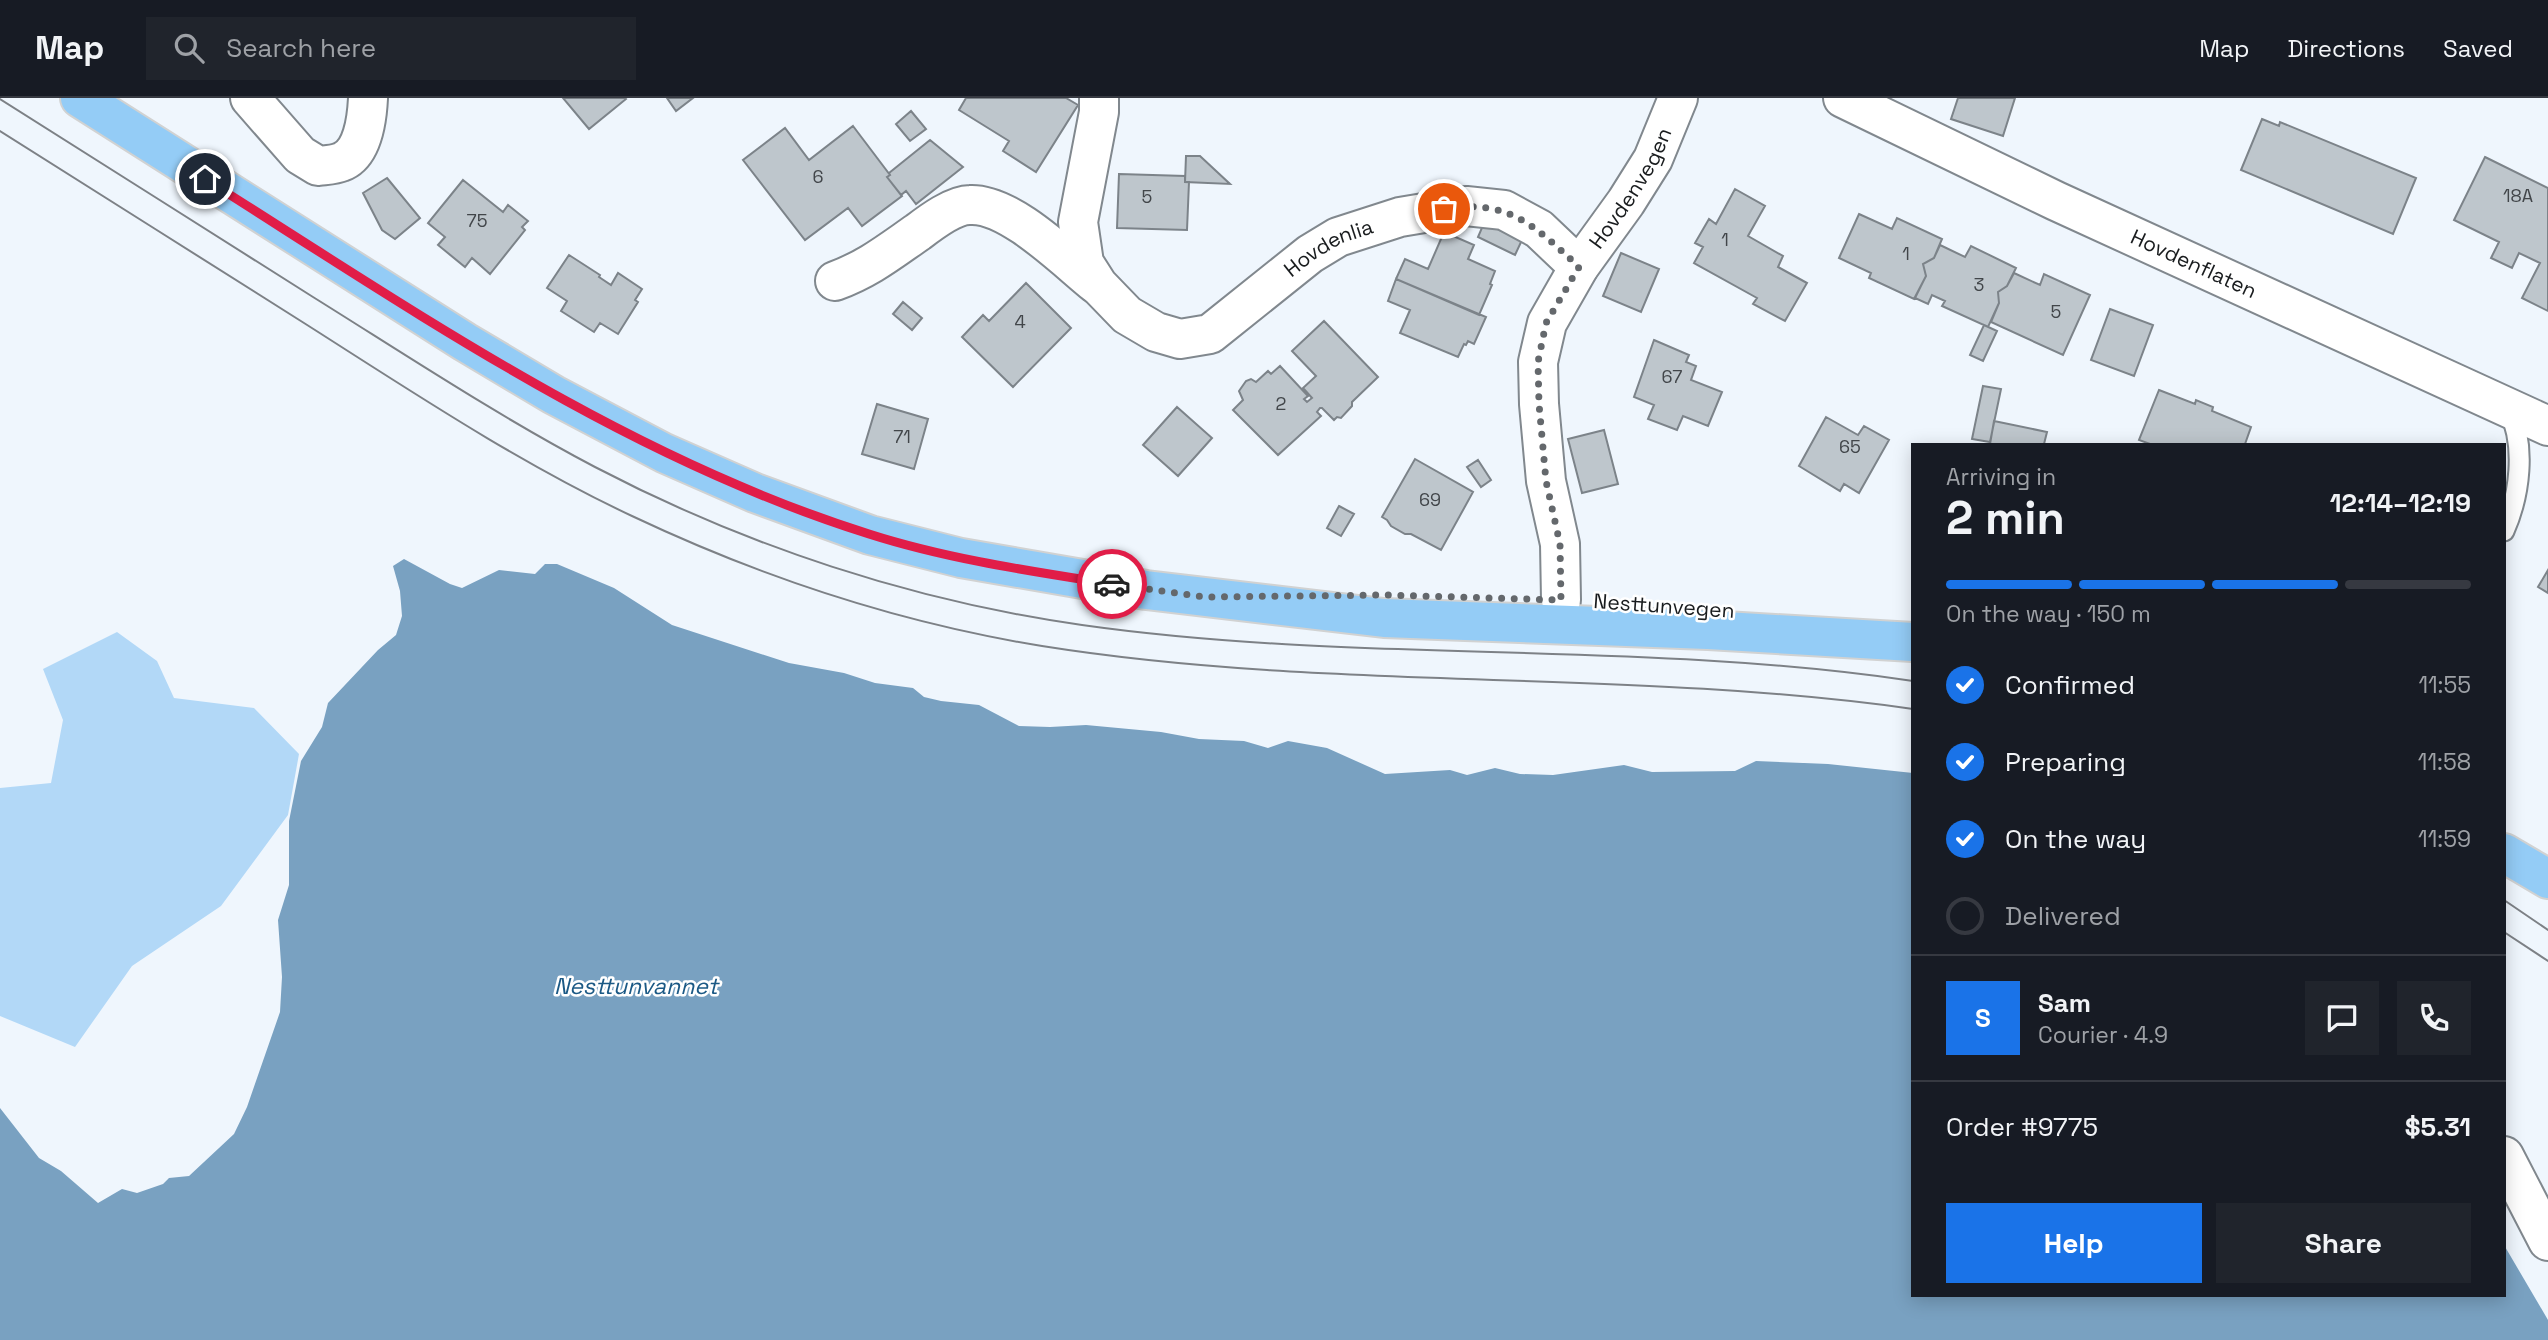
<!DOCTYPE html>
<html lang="en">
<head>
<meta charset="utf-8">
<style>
  :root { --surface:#171b24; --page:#20242c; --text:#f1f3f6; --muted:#9ea1a6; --line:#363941; --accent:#1a73e8 }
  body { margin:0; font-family:"Space Grotesk",sans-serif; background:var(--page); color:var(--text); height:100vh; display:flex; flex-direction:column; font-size:26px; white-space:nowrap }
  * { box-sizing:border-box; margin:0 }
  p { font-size:23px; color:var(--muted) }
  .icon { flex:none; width:38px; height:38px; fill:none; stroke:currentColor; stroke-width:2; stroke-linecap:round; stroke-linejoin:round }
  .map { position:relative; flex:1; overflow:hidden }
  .panel { position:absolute; left:1911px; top:345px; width:595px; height:854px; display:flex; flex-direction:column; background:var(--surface); border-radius:0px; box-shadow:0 4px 18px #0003 }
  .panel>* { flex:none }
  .pin { position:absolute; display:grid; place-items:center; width:60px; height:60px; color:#fff; margin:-30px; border:4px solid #fff; border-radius:50%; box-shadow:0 2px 7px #0007 }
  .courier { position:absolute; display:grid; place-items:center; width:70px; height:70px; margin:-35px; border:5px solid #e11d48; border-radius:50%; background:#fff; color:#222; box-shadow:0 2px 9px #0007 }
  .summary em { font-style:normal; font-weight:700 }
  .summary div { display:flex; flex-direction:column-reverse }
  .summary { display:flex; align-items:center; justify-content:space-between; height:119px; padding:0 35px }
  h1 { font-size:46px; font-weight:700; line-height:52px }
  .bar { display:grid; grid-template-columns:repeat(4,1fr); gap:10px 7px; align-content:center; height:84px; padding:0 35px }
  .bar i { height:9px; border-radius:5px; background:var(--line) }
  .bar .active { background:var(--accent) }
  .bar p { grid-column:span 4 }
  .line { display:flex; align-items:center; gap:18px; padding:0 35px; border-top:2px solid var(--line) }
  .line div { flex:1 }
  .round { display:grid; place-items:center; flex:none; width:74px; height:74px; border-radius:0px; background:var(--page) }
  ol { padding:0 35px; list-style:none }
  li { display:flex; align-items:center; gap:21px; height:77px }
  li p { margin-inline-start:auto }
  li .icon { padding:7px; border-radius:50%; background:var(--accent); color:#fff; stroke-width:4 }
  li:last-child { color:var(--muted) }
  li i { width:38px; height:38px; border:4px solid var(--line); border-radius:50% }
  .button { display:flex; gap:14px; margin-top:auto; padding:14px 35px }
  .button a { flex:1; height:80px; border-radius:0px; background:var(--accent); color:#fff; font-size:28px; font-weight:700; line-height:80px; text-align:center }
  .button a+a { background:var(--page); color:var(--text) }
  header { display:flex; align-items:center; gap:42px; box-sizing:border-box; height:98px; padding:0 35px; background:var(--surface); border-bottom:2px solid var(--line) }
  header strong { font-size:33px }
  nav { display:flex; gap:38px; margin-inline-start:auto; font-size:24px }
  .search { width:490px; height:63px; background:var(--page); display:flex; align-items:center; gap:18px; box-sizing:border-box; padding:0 24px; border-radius:0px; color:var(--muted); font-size:26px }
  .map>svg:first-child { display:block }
</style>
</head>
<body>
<header>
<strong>Map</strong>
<div class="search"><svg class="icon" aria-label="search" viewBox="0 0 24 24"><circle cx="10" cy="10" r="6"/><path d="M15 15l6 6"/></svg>Search here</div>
<nav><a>Map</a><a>Directions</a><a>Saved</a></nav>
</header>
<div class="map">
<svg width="2548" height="1242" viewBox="0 0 2548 1242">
  <rect width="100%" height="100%" fill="#eff6fd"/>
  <path fill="#b2d8f7" d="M117 534 157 563 174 600 254 610 299 656 288 717 221 808 132 868 75 949 0 918V690L51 685 63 622 43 571Z"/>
  <path fill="#79a1c1" d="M404 461 450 486 462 490 499 472 535 476 545 466H557L614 490 672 527 789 565 844 575 875 585 913 590 924 599 941 603 979 607 1019 628 1050 629 1086 627 1161 634 1199 641 1244 643 1268 650 1288 643 1327 650 1385 676 1450 672 1467 677 1495 670 1520 676 1553 677 1624 667 1652 674 1735 673 1756 663 1828 666 1913 675V1197H2504V1147L2548 1222V1242H0V1010L39 1060 61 1073 98 1105 122 1091 137 1095 163 1086 169 1080 189 1078 234 1036 247 1009 280 914 282 879 278 822 289 787V723L301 663 322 629 328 605 378 552 396 537 402 518 400 493 393 468Z"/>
  <path fill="#bec6cc" stroke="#7c8389" stroke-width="2" d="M563 0H625L626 1 589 31Z
    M667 0H693L676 13Z
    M966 0H1066L1078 7 1036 74 1003 53 1009 43 959 12Z
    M1958 0H2015L2003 38 1951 21Z
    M911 13 926 31 910 43 896 26Z
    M2262 21 2279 28 2280 24 2416 80 2393 136 2241 72Z
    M853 28 890 77 887 79 902 98 862 128 848 110 805 142 743 62 785 30 809 62Z
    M930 42 963 69 916 106 906 93 901 97 887 79 890 77 889 75Z
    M1186 58H1200L1230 86 1185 84Z
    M2485 59 2548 90V213L2522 200 2540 165 2519 155 2512 170 2491 160 2499 144 2454 122Z
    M1119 76 1185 78V84H1189L1187 132 1117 130Z
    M387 80 420 120 395 141 382 132 363 95Z
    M463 82 503 114 508 107 528 123 522 129 525 132 490 176 472 160 465 169 438 147 445 139 428 125Z
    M1735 91 1765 108 1748 138 1783 158 1778 169 1807 185 1785 223 1753 206 1757 200 1694 165 1703 149 1695 145 1709 121 1716 126Z
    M1859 116 1892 131 1897 120 1942 141 1934 160 1923 166 1926 178 1914 201 1869 180 1871 175 1839 160Z
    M1484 125 1522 142 1515 157 1478 139Z
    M1444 134 1474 147 1468 161 1495 173 1490 186 1492 187 1479 217 1396 181 1405 161 1428 171Z
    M1940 147 1965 159 1971 148 2016 170 2007 188 1998 194 1999 205 1988 229 1942 208 1945 203 1932 197 1928 206 1915 200 1926 178 1923 166 1934 160Z
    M1621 155 1659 171 1641 214 1603 198Z
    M569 157 600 177 599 179 611 187 618 175 642 191 635 202 638 204 618 236 600 225 594 234 561 213 567 203 547 190Z
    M2014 175 2040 187 2044 176 2090 197 2063 257 1991 224 1999 205 1998 194 2007 188Z
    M1396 181 1486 219 1474 246 1468 243 1466 247 1464 246 1458 259 1400 235 1410 212 1388 203Z
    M1026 185 1071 230 1013 289 962 239 983 217 989 223Z
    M903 204 922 220 912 232 893 216Z
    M2110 211 2153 227 2134 278 2091 262Z
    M1324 223 1378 279 1352 304V308L1341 320 1337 319 1334 322 1322 310H1320L1317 314 1321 318 1278 357 1233 312 1243 302 1239 293 1246 283 1251 281 1256 284 1268 273 1271 276 1280 268 1308 298 1304 301 1307 304 1312 300 1303 290 1316 278 1292 253Z
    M1984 227 1997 233 1983 263 1970 257Z
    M1654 242 1689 257 1686 264 1696 268 1691 282 1722 294 1708 328 1683 318 1677 332 1648 321 1654 307 1634 299Z
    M1983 288 2001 291 1990 344 1972 341Z
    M2159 292 2195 306 2196 302 2213 309 2212 313 2251 329 2245 346H2150L2139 342Z
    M877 306 928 321 914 371 862 356Z
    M1177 309 1212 340 1178 378 1143 347Z
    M1826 319 1858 337 1864 328 1889 342 1859 395 1844 386 1840 393 1799 368Z
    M1994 323 2047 334 2044 346H1990Z
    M1604 332 1618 386 1582 395 1568 341Z
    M1415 361 1473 394 1441 452 1411 436H1405L1391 428 1387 422 1382 419Z
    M1478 362 1491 382 1481 389 1467 369Z
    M1339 408 1354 416 1341 438 1327 430Z
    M2548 472V495L2538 489Z"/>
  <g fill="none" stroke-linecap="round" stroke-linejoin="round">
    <defs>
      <path id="service" d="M2504 433C2520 397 2526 348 2509 312"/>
      <g id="minor">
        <path d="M250 0 300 57 318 68C325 67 334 67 341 64 363 56 367 21 368 0"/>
        <path id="s1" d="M1099 0V14L1078 124 1084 165 1098 187 1127 217 1156 234 1180 241 1210 236 1310 156 1338 139 1400 119 1466 108 1504 112 1539 131 1579 169"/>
        <path id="s2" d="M1843 0 2056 103 2548 328"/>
        <path d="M835 183C868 171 889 154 918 134 931 124 954 107 970 107 1010 105 1066 162 1096 186"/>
        <path id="s3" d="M1561 502 1560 446 1546 383 1539 306 1538 264 1547 225 1579 169 1626 104 1653 61 1678 0"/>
        <path d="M2504 1058 2548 1143"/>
      </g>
      <path id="primary" d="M80 0 465 244 554 297 664 355 755 395 870 437 961 460 1146 492 1384 520 1708 532 1913 544
        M2504 755 2548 781"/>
    </defs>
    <use href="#service" stroke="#81888e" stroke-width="23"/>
    <use href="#minor" stroke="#81888e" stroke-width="42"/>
    <use href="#primary" stroke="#d1d2d2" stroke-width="42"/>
    <use href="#service" stroke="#fff" stroke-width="19"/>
    <use href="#minor" stroke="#fff" stroke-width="38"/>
    <use href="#primary" stroke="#94ccf6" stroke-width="38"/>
    <path stroke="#7d8186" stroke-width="2" d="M0 1C104 67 209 133 313 199 406 257 498 318 595 369 746 448 913 503 1082 527 1357 566 1638 542 1913 583
      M0 33C101 97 203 161 304 225 411 293 517 364 632 418 761 479 900 525 1042 548 1330 594 1624 570 1913 611
      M2504 802 2548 832
      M2504 834 2548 863"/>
  </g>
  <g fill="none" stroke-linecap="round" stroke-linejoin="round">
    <path stroke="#64686c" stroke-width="7" stroke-dasharray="0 12.6" d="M1112 486 1204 499 1386 497 1561 502 1560 446 1546 383 1539 306 1538 264 1546 225 1579 169C1535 128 1508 100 1444 111"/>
    <path stroke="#e11d48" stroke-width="9" d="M205 81C417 215 627 360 869 436 947 461 1030 473 1112 486"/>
  </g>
  <g text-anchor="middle" stroke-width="5" stroke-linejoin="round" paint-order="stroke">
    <g font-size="18" fill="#42464a">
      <text x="818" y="85">6</text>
      <text x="2518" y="104">18A</text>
      <text x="1147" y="105">5</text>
      <text x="477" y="129">75</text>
      <text x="1725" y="148">1</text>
      <text x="1906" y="162">1</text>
      <text x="1979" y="193">3</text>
      <text x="2056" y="220">5</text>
      <text x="1020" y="230">4</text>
      <text x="1672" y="285">67</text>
      <text x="1281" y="312">2</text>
      <text x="902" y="345">71</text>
      <text x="1850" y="355">65</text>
      <text x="1430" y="408">69</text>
    </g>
    <g font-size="21" fill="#191c1e" stroke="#fff">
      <text dy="7" stroke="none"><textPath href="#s3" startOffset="439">Hovdenvegen</textPath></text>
      <text dy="7" stroke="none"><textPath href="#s1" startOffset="472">Hovdenlia</textPath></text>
      <text dy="7" stroke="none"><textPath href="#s2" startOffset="388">Hovdenflaten</textPath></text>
      <text transform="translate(1664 508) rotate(4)" y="7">Nesttunvegen</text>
    </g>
    <g font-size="23" font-style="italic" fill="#1b5985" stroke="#fff">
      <text x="636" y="896">Nesttunvannet</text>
    </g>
  </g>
</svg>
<div class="pin" style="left:1444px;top:111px;background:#ea580c"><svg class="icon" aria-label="bag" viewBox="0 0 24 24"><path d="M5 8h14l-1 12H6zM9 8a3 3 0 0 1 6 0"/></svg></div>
<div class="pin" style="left:205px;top:81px;background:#1f2937"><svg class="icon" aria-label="home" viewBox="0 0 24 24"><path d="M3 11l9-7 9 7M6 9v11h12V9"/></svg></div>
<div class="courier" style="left:1112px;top:486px"><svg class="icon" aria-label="car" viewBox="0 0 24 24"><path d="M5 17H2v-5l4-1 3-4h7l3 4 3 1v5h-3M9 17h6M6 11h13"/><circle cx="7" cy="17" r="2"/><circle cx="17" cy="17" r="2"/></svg></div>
<section class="panel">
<div class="summary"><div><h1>2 min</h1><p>Arriving in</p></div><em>12:14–12:19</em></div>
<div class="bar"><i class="active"></i><i class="active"></i><i class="active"></i><i></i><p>On the way · 150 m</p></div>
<ol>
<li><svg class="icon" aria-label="check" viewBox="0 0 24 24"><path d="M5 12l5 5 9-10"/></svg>Confirmed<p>11:55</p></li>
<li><svg class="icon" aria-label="check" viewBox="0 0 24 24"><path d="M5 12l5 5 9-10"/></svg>Preparing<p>11:58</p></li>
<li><svg class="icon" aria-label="check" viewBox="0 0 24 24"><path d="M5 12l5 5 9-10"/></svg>On the way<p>11:59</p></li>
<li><i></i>Delivered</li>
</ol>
<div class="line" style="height:126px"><b class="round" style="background:var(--accent);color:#fff">S</b><div><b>Sam</b><p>Courier · 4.9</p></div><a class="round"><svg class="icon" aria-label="chat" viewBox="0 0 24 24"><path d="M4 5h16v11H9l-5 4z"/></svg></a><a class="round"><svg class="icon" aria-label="phone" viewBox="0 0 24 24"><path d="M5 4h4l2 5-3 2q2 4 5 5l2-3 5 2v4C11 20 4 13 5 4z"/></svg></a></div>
<div class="line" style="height:91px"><div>Order #9775</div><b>$5.31</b></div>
<div class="button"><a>Help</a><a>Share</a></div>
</section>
</div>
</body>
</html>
